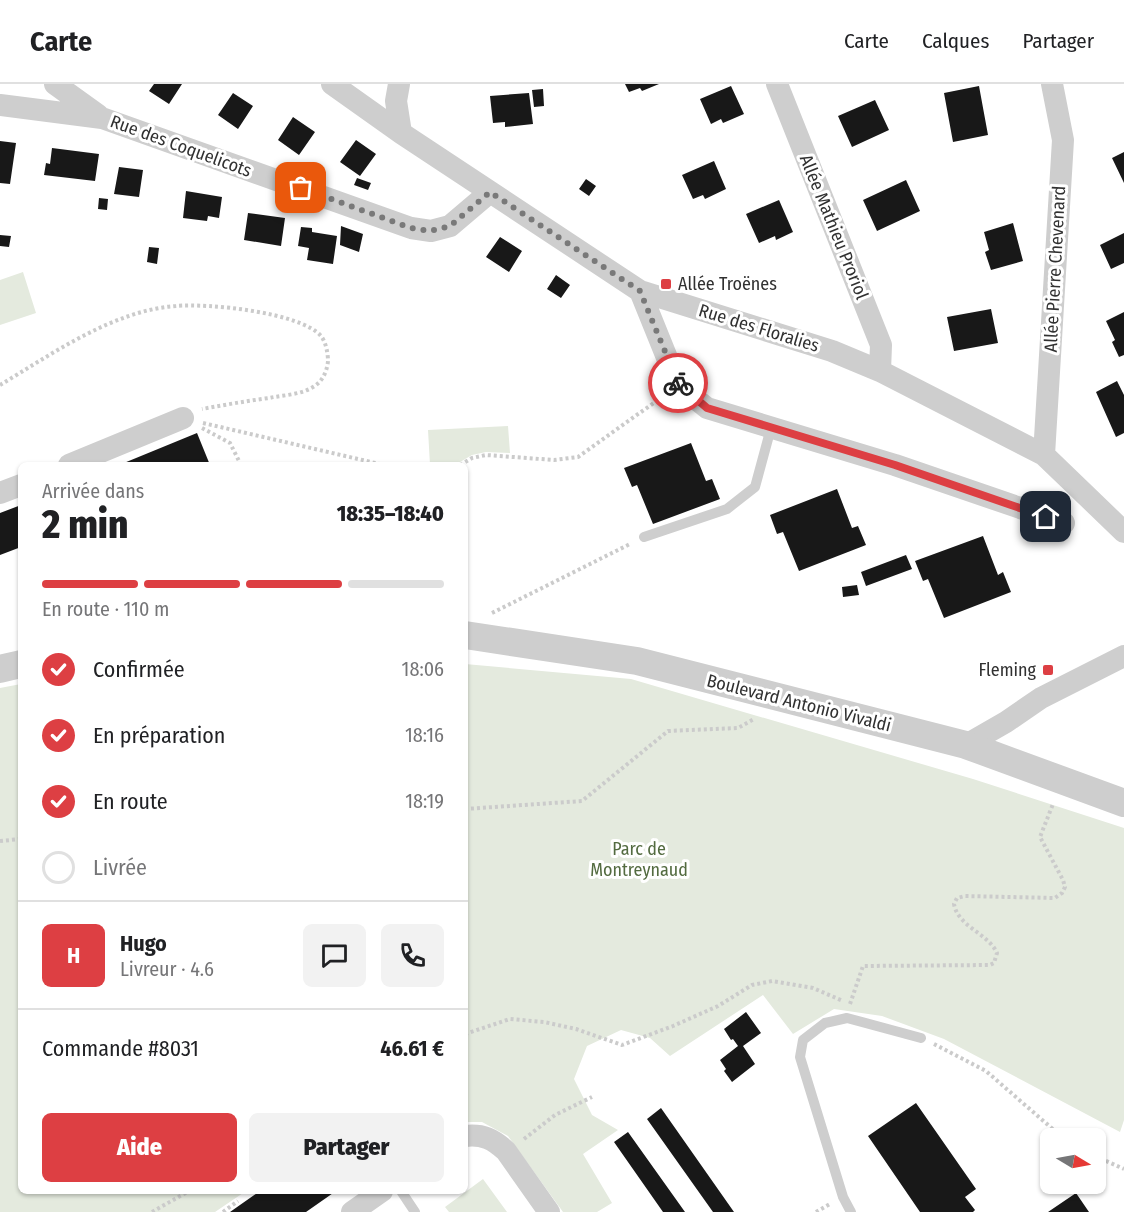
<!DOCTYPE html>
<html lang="fr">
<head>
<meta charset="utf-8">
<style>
  :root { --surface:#fff; --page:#f2f2f2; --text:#202124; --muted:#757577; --line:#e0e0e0; --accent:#dd3f43 }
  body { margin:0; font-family:"Fira Sans Condensed",sans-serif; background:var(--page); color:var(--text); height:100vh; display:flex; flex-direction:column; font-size:22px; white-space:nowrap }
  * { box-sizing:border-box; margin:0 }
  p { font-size:20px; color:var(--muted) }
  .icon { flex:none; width:33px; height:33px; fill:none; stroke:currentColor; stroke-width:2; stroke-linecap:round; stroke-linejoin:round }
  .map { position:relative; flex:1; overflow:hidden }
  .side { position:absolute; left:18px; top:378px; width:450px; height:732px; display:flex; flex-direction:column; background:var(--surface); border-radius:9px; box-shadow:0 2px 4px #0004 }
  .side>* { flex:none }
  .needle { width:39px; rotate:100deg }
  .tools { position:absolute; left:1040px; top:1044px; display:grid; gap:12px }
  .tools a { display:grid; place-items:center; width:66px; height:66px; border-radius:9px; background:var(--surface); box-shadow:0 2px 4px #0004; font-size:30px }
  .pin { position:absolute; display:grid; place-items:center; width:51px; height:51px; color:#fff; margin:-26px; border-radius:12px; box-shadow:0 3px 9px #0006 }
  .courier { position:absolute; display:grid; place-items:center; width:60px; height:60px; margin:-30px; border:4px solid #dd3f43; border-radius:50%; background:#fff; color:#222; box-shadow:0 2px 8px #0007 }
  .headline em { font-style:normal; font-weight:800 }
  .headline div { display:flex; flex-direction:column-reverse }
  .headline { display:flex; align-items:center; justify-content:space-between; height:102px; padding:0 24px }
  h1 { font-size:39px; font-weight:800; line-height:45px }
  .bar { display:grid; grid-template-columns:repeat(4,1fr); gap:9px 6px; align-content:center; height:72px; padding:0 24px }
  .bar i { height:8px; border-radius:4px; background:var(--line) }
  .bar .current { background:var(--accent) }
  .bar p { grid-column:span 4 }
  .line { display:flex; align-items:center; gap:15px; padding:0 24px; border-top:2px solid var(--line) }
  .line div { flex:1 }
  .round { display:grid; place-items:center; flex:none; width:63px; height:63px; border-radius:9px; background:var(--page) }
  ol { padding:0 24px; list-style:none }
  li { display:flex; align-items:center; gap:18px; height:66px }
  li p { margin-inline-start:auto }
  li .icon { padding:6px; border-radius:50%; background:var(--accent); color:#fff; stroke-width:4 }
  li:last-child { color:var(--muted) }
  li i { width:33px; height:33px; border:3px solid var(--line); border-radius:50% }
  .cta { display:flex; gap:12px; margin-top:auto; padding:12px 24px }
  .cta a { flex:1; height:69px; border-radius:9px; background:var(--accent); color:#fff; font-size:24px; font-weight:800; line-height:69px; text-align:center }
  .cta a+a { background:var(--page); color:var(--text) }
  header { display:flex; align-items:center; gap:36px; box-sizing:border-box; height:84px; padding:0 30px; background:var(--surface); border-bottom:2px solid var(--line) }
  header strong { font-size:28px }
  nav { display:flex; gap:33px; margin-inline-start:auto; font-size:21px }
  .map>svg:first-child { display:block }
</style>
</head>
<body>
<header>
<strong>Carte</strong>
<nav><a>Carte</a><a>Calques</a><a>Partager</a></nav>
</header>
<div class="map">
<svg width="1124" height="1128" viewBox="0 0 1124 1128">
  <rect width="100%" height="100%" fill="#fff"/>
  <path fill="#e4eade" d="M23 188 36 229 0 241V196Z
    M508 342 510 369 486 368 472 371 455 381H430L428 346Z
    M465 580 631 595 973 695 1124 744V1036L1120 1048 944 955 882 932 834 925 793 950 763 911 670 972 650 954 621 946 587 962 574 995 592 1031 618 1046 583 1070 612 1119 597 1128H563L508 1052 482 1038H465Z
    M21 600V1107H246L215 1128H0V604Z
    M483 1095 507 1128H449L445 1123Z"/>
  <path fill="#181818" d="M154 0H182L169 20 149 7Z
    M625 0H659L642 7 640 4 629 8Z
    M731 2 744 30 723 39 721 35 711 40 700 15Z
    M979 2 988 51 953 58 944 9Z
    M543 5 544 22 534 23 532 6Z
    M233 9 253 22 238 45 218 31Z
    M529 9 533 40 505 43V38L493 39 490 12Z
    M875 16 889 46 852 63 838 32Z
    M293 33 315 48 299 71 278 56Z
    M356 56 376 70 360 92 340 78Z
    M0 57 16 59 10 100 0 99Z
    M52 64 99 70 95 97 44 91 46 79 50 80Z
    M1124 68V99L1112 74Z
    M714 77 726 105 705 115 703 111 693 115 682 91Z
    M119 83 143 86 139 113 114 110Z
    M357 94 371 99 368 106 354 101Z
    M586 95 596 102 589 112 579 105Z
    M906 96 920 127 877 147 863 116Z
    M186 107 222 113 219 134 208 132 207 137 183 134Z
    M99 114 108 115 107 126 98 125Z
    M779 116 793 148 776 156 775 152 759 159 746 130Z
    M248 129 285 134 281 162 244 156Z
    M1013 139 1023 177 991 186 985 168 989 166 984 148Z
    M341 142 363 150 359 168 340 161Z
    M301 143 312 144V148L337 152 333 180 307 176 309 164 298 162Z
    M1124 149V179L1111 185 1100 161Z
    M0 151 11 152 9 163 0 162Z
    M500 153 522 167 509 188 486 173Z
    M149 163 159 164 157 180 147 178Z
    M556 191 570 201 561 214 547 205Z
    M991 225 998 259 954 267 947 233Z
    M1124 228V271L1119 273 1112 258 1115 256 1106 237Z
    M1117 297 1124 311V349L1116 353 1096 308Z
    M197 349 210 381H119Z
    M691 359 706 397 712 395 720 415 653 440 637 401 632 403 624 384Z
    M837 405 852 444 858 442 866 461 799 487 783 448 777 450 770 431Z
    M21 421V463L0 471V429Z
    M983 452 998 491 1003 488 1011 508 944 534 928 495 923 497 915 477Z
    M906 471 912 485 866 502 861 488Z
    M857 501 859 511 843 513 842 503Z
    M746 928 761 949 743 962 755 980 732 998 724 987 726 985 720 976 738 962 733 955 731 956 724 945Z
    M916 1019 976 1105 965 1113 975 1126 973 1128H920L868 1052Z
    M661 1024 734 1128H713L647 1035Z
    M628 1048 685 1128H663L614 1058Z
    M260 1107H336L306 1128H230Z
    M1076 1109 1089 1128H1048Z"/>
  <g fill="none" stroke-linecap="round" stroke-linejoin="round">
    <path stroke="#cbcbcb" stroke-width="4" stroke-dasharray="3 3" stroke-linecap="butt" d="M0 301C52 270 114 226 176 222 207 219 300 228 321 252 326 258 328 270 328 277 327 288 322 298 313 303 300 311 283 311 269 314 246 317 224 321 202 325
      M203 339 384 381
      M202 344 230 359 241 381
      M460 381 472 374 486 371 554 376 578 373 662 313
      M492 529 630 460
      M465 725 582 717 668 647 738 644 754 635
      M0 757 21 755
      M850 920 863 882 990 881 994 879 997 869C988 849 958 843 954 820L957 814 965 812 1055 814 1062 809 1065 803 1063 796 1040 753 1053 720
      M465 950 510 935 544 938 576 945 622 961 673 942 718 922 752 901 772 897 813 904 843 917
      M934 960 986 987 1063 1054
      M524 1055 555 1031 592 1013
      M1095 1072 1124 1085
      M152 1128 189 1107
      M223 1128 238 1117
      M816 1128 830 1120"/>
    <path stroke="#cecece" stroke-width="10" d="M644 453 727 425 755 403 771 344
      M401 1107 415 1128
      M851 1128 843 1113 800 973 803 956 825 939 847 934 921 954"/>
    <path stroke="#cecece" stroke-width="22" d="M55 0 98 31
      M332 0 401 49 640 207 832 267 880 287 1044 371 1124 448
      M399 0 396 17 401 49
      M777 0 881 261 880 287
      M0 21 102 34 411 144 431 147 450 142 490 108
      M640 207 678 301 707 324 895 381 1064 439
      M1044 371 1063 56 1052 0
      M69 381 183 334
      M0 409 21 401
      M966 661 1006 638 1041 614 1124 572
      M465 1052C483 1050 493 1055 506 1067L549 1128
      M352 1128 382 1107"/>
    <path stroke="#cecece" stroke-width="28" d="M465 551 637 577 966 661 1124 719
      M0 585 21 580"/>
  </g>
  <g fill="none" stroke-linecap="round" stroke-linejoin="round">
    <path stroke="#797979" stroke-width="6" stroke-dasharray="0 10.8" d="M301 104 411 144 430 147 450 142 490 108 640 207 678 299"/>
    <path stroke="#dd3f43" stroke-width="8" d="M678 299 707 324 895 381 1046 433"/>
  </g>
  <g fill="#dd3f43" stroke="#fff" stroke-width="2">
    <rect x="660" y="194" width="12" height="12" rx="3"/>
    <rect x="1042" y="580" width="12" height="12" rx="3"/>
  </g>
  <g text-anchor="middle" stroke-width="6" stroke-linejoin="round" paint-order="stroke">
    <g font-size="18" fill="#313131" stroke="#fff">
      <text transform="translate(181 62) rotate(20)" y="6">Rue des Coquelicots</text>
      <text transform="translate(834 143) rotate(68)" y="6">Allée Mathieu Proriol</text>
      <text transform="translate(1055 185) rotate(-87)" y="6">Allée Pierre Chevenard</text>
      <text transform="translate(759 244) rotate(17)" y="6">Rue des Floralies</text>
      <text transform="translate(799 619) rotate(14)" y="6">Boulevard Antonio Vivaldi</text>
    </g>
    <g font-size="18" fill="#313131" stroke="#fff" text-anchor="start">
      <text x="678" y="206">Allée Troënes</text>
      <text x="1036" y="592" text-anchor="end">Fleming</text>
    </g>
    <g font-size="18" fill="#536b40" stroke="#fff">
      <text x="639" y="771">Parc de<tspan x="639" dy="21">Montreynaud</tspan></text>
    </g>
  </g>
</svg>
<div class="tools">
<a><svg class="needle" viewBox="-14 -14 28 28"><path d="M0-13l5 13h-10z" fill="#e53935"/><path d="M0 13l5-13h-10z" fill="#757577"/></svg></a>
</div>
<div class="pin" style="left:301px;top:104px;background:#ea580c"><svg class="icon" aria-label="bag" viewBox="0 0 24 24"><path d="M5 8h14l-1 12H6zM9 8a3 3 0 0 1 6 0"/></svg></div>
<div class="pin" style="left:1046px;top:433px;background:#1f2937"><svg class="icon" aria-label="home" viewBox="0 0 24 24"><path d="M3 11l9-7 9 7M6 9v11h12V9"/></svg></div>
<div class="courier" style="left:678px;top:299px"><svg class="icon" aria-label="bike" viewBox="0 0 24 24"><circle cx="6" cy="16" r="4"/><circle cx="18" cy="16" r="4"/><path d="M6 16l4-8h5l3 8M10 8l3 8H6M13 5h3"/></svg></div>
<section class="side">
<div class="headline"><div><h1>2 min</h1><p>Arrivée dans</p></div><em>18:35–18:40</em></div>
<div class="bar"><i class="current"></i><i class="current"></i><i class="current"></i><i></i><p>En route · 110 m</p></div>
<ol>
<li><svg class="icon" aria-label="check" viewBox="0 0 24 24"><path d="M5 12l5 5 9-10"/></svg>Confirmée<p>18:06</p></li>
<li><svg class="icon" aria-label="check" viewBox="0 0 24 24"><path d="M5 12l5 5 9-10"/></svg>En préparation<p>18:16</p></li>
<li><svg class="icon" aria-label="check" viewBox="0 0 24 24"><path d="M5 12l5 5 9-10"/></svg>En route<p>18:19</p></li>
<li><i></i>Livrée</li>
</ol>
<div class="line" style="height:108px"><b class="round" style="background:var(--accent);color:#fff">H</b><div><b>Hugo</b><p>Livreur · 4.6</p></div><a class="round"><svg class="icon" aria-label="chat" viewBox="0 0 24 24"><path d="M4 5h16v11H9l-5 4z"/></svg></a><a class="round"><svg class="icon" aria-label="phone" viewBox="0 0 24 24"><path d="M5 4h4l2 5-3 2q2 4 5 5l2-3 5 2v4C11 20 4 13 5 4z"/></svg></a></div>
<div class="line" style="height:78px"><div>Commande #8031</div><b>46.61 €</b></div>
<div class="cta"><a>Aide</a><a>Partager</a></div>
</section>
</div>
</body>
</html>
